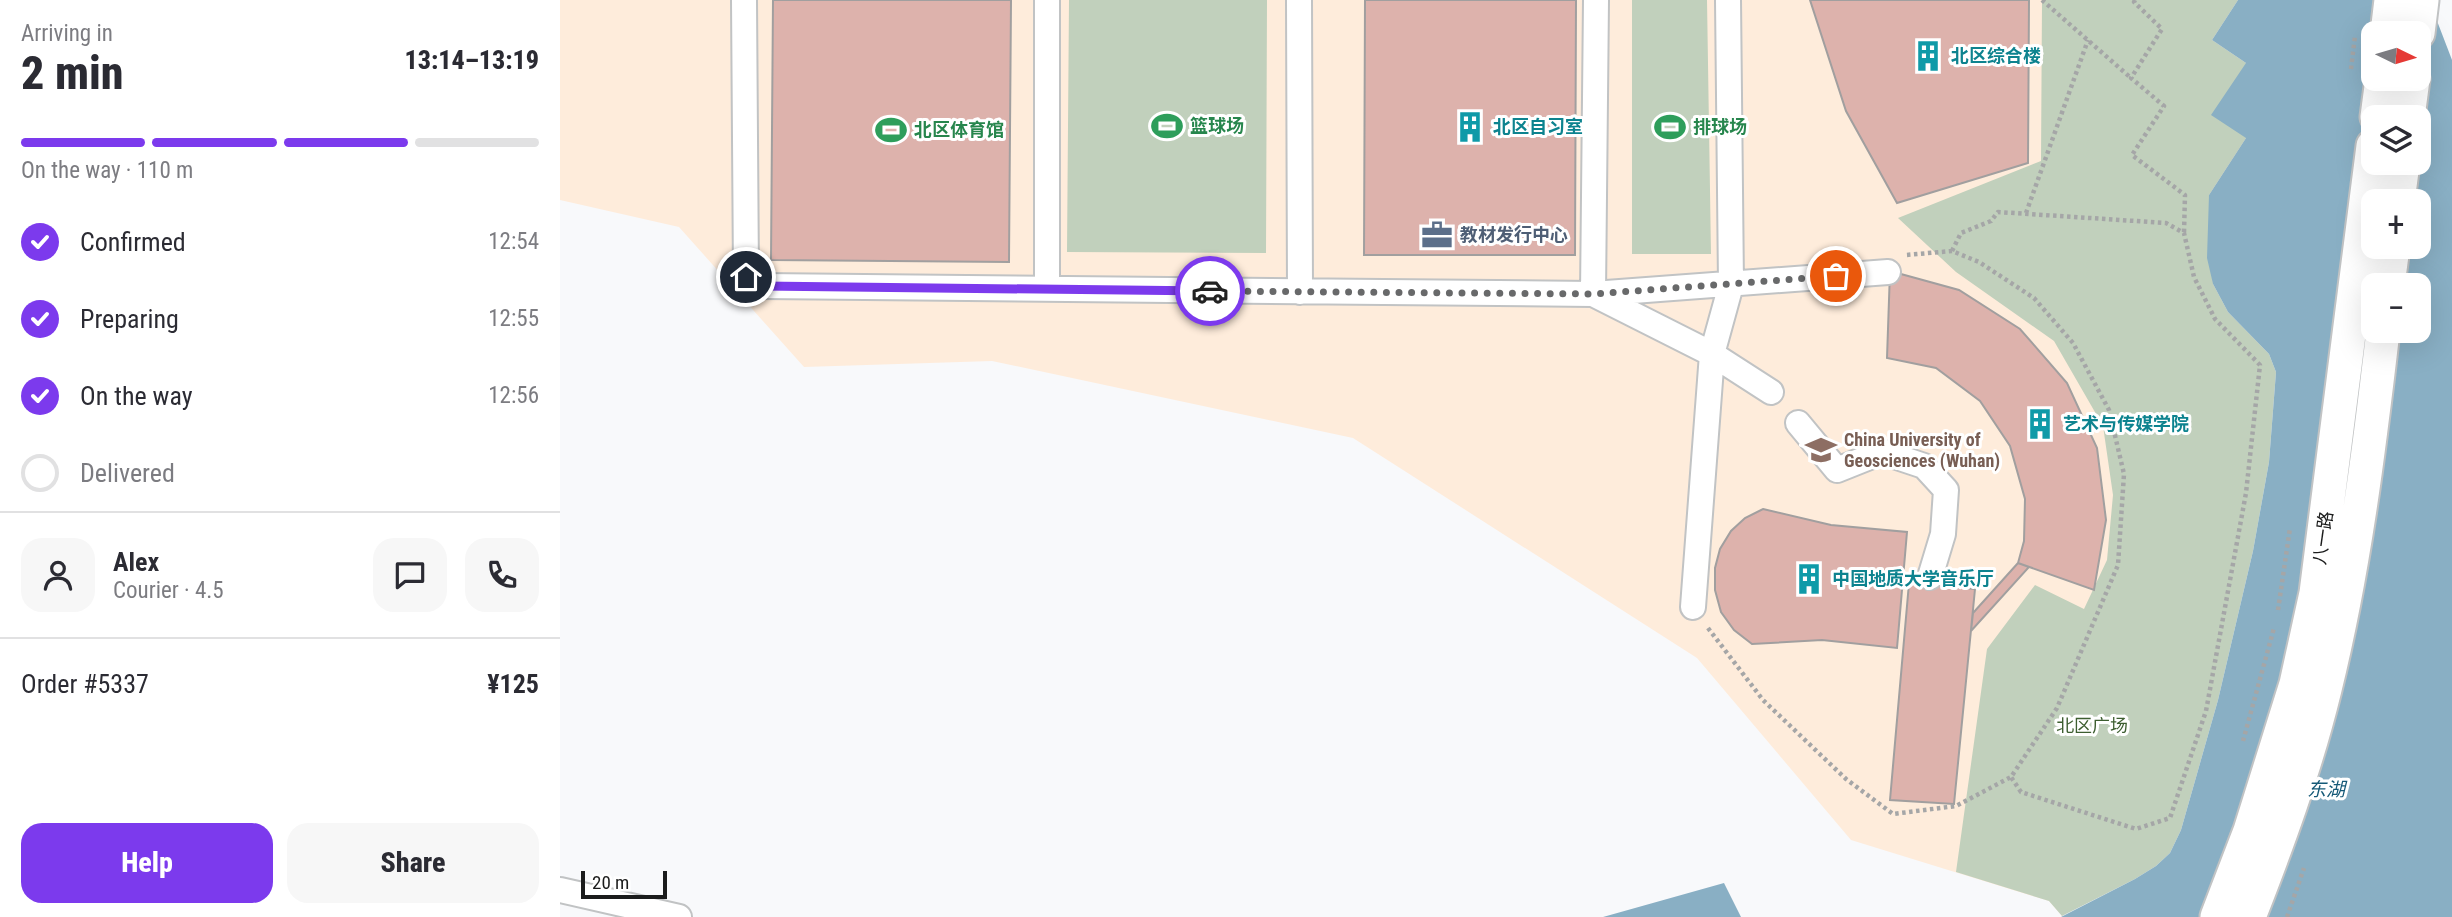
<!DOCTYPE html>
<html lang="en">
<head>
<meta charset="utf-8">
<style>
  :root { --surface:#fff; --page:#f7f7f7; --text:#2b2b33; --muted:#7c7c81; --line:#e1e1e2; --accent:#7c3aed }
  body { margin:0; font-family:"Roboto Condensed","Noto Sans SC",sans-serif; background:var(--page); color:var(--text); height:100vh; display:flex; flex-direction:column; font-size:26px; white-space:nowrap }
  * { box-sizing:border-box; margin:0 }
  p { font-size:23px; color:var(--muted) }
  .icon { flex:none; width:38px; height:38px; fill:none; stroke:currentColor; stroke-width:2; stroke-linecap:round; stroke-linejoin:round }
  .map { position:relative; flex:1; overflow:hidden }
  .sheet { display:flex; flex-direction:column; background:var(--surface); width:560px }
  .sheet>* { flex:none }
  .needle { width:46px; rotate:95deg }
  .fabs { position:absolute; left:1801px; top:21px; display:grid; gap:14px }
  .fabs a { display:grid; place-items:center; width:70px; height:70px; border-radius:14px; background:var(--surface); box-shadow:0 7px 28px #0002; font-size:35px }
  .scale { position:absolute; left:21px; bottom:18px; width:86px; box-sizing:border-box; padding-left:7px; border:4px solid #1b1c1c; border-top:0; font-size:19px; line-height:24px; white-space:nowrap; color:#1b1c1c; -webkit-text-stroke:5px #fff; paint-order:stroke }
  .pin { position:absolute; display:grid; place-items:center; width:60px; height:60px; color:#fff; margin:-30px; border:4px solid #fff; border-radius:50%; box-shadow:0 2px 7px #0007 }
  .courier { position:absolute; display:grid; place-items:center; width:70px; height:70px; margin:-35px; border:5px solid #7c3aed; border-radius:50%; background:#fff; color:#222; box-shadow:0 2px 9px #0007 }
  .summary em { font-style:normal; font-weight:800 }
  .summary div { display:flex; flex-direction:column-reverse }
  .summary { display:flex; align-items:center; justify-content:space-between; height:119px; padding:0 21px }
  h1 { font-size:46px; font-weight:800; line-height:52px }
  .bar { display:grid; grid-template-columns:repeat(4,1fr); gap:10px 7px; align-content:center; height:84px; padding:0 21px }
  .bar i { height:9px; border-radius:5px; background:var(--line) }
  .bar .active { background:var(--accent) }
  .bar p { grid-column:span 4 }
  .line { display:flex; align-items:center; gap:18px; padding:0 21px; border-top:2px solid var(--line) }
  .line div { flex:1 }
  .round { display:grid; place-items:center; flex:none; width:74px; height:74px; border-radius:21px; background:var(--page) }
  ol { padding:0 21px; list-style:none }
  li { display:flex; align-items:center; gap:21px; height:77px }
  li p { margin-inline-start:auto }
  li .icon { padding:7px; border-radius:50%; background:var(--accent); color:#fff; stroke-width:4 }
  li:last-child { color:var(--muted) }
  li i { width:38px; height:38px; border:4px solid var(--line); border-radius:50% }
  .action { display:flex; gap:14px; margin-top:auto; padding:14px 21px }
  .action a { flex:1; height:80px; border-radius:21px; background:var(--accent); color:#fff; font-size:28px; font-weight:800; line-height:80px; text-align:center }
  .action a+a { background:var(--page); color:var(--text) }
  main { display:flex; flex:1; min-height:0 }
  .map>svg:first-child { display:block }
</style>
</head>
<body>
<main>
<section class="sheet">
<div class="summary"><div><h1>2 min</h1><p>Arriving in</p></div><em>13:14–13:19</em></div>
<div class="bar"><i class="active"></i><i class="active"></i><i class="active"></i><i></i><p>On the way · 110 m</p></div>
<ol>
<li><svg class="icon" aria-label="check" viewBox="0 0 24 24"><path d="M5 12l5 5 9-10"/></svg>Confirmed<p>12:54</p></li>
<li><svg class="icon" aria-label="check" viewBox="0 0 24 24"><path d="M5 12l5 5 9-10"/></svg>Preparing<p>12:55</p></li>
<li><svg class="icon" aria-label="check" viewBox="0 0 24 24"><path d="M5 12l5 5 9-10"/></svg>On the way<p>12:56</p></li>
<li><i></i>Delivered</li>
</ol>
<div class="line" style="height:126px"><a class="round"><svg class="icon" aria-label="person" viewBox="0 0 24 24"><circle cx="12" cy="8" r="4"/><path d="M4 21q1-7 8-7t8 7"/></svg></a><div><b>Alex</b><p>Courier · 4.5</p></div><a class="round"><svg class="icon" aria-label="chat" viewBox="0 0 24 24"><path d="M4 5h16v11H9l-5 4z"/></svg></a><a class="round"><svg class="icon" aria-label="phone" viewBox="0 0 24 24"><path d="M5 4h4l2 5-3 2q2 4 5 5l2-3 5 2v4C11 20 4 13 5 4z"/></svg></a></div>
<div class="line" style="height:91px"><div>Order #5337</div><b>¥125</b></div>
<div class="action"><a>Help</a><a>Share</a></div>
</section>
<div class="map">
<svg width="1892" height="917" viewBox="0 0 1892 917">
  <rect width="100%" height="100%" fill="#f8f9fb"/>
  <path fill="#feecdb" d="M0 0H1678L1652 40 1686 63V138L1653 284 1668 312 1709 354 1502 916 1489 901 1291 840 1137 658 793 438 432 361 244 367 119 227 0 200Z"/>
  <path fill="#c1d0bc" d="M509 0H707L706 253 507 252Z
    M1072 0H1147L1151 254H1072Z
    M1482 0H1678L1652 40 1686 63V138L1649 195 1653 284 1668 312 1709 354 1716 372 1709 462 1693 551 1658 700 1621 830 1610 853 1596 866 1575 879 1502 916 1489 901 1396 872 1427 649 1475 585 1524 609 1547 560 1553 495 1543 426 1494 341 1396 272 1338 218 1481 161Z"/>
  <path fill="#89afc4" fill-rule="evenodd" d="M1678 0H1869L1892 60V917H1501L1575 879 1596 866 1610 853 1621 830 1658 700 1693 551 1709 462 1716 372 1709 354 1668 312 1653 284 1647 258 1649 195 1686 138 1651 115 1686 63 1652 40ZM1813 33H1858V79H1813ZM1813 117H1858V163H1813ZM1813 201H1858V247H1813ZM1813 285H1858V331H1813Z
    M1164 883 1181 917H1043Z"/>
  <path fill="#ddb2ac" stroke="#a19f9f" stroke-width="2" d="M213 0H451L449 262 211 260Z
    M805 0H1016L1015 255H804Z
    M1250 0H1469L1468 163 1337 203 1286 111Z
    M1330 271 1399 290 1460 329 1507 383 1537 448 1546 520 1534 590 1458 563 1464 541 1465 499 1450 446 1420 401 1376 368 1327 358Z
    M1203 509 1271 525 1347 532 1337 648 1262 640 1192 644 1174 630 1161 612 1155 590V568L1160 549 1171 531 1185 518Z
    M1458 563 1469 567 1411 631 1413 613Z
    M1349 583 1415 589 1394 804 1330 800Z"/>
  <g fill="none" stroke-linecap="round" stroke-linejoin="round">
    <defs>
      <path id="minor" d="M184 0 186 277 195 286 1033 294 1328 272
        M487 0V289
        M739 0 740 292
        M1036 0 1033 294 1152 354 1133 607
        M1168 0 1171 285 1152 354 1211 392
        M1238 423 1277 470 1322 452 1364 466 1386 490 1383 534 1370 577
        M0 890 119 917"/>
      <path id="secondary" d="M1827 33 1831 0
        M1858 33 1862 0
        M1817 117 1822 79
        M1848 117 1853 79
        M1838 201 1843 163
        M1828 285 1833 247
        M1657 917 1690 831 1736 684 1756 593 1813 146
        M1689 917C1718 843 1746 767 1765 689 1794 572 1809 451 1823 331"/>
    </defs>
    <use href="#minor" stroke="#c1c3c4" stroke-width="28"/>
    <use href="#secondary" stroke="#c1c3c4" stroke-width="37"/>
    <path stroke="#a5a6a7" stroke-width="4.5" stroke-dasharray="3.5 3.5" stroke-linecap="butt" d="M1482 0 1571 78
      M1575 0 1574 2 1602 29 1571 78 1604 106 1572 155 1625 195 1624 233
      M1791 69 1795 36
      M1466 213 1528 40
      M1392 251 1401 233 1431 221 1438 212 1606 223 1624 233 1634 277 1655 319 1700 365 1686 493 1646 711 1610 818 1576 829 1461 792 1451 777
      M1718 610 1730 528
      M1148 628 1203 700 1286 779 1333 814 1396 806 1451 777 1497 708 1558 565 1564 474 1549 410 1513 343 1474 298 1419 262 1392 251 1346 255
      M1683 741 1714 628
      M1727 917 1744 868"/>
    <use href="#minor" stroke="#fff" stroke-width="24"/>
    <use href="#secondary" stroke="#fff" stroke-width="33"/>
  </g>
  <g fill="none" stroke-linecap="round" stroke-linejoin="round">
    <path stroke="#68696a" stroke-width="7" stroke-dasharray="0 12.6" d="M650 291 1033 294 1276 276"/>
    <path stroke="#7c3aed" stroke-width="9" d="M186 277 195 286 650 291"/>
  </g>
  <defs>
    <symbol id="building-bare" viewBox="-9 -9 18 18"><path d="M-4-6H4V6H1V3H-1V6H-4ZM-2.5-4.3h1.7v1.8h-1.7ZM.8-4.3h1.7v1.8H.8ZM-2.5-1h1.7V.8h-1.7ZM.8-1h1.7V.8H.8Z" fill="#0f9aa8" stroke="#fff" stroke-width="2.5" paint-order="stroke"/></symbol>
    <symbol id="stadium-bare" viewBox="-9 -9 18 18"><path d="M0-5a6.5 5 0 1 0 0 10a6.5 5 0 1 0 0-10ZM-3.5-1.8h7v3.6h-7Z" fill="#2e9e5b" stroke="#fff" stroke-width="2.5" paint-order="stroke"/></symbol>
    <symbol id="office-bare" viewBox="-9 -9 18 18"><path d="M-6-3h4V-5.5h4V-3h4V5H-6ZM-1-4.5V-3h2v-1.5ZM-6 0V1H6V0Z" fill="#5c6f8a" stroke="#fff" stroke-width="2.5" paint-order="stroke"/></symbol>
    <symbol id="university-bare" viewBox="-9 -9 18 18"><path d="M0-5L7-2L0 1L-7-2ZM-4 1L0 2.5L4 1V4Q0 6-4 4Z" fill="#8d6e63" stroke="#fff" stroke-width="2.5" paint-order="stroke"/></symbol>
  </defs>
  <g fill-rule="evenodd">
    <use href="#building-bare" x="1346" y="34" width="44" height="44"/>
    <use href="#stadium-bare" x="585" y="104" width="44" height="44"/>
    <use href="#building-bare" x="888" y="105" width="44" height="44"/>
    <use href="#stadium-bare" x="1088" y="105" width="44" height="44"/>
    <use href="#stadium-bare" x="309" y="108" width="44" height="44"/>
    <use href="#office-bare" x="855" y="213" width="44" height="44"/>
    <use href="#building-bare" x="1458" y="402" width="44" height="44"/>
    <use href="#university-bare" x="1239" y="428" width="44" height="44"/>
    <use href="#building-bare" x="1227" y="557" width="44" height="44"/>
  </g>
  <g text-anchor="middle" stroke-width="6" stroke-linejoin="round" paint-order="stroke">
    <g font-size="18" font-weight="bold" fill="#0d838f" stroke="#fff" text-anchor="start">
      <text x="1391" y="62">北区综合楼</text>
      <text x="933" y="133">北区自习室</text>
      <text x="1503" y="430">艺术与传媒学院</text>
      <text x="1272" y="585">中国地质大学音乐厅</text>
    </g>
    <g font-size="18" font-weight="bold" fill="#27864d" stroke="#fff" text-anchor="start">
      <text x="630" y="132">篮球场</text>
      <text x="1133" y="133">排球场</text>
      <text x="354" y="136">北区体育馆</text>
    </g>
    <g font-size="18" font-weight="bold" fill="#4e5e75" stroke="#fff" text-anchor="start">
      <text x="900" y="241">教材发行中心</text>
    </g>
    <g font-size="18" font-weight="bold" fill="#785e54" stroke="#fff" text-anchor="start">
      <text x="1284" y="446">China University of<tspan x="1284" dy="21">Geosciences (Wuhan)</tspan></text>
    </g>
    <g font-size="18" fill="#1b1c1c" stroke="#fff">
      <text transform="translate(1763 538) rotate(-82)" y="6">八一路</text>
    </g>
    <g font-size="18" fill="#3d5e30" stroke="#fff">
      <text x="1532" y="732">北区广场</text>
    </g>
    <g font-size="19" font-style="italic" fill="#155977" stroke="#fff">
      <text x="1766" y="796">东湖</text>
    </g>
  </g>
</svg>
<div class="fabs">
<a><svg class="needle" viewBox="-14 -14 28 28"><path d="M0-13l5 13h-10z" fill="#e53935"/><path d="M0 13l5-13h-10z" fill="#7c7c81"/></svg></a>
<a><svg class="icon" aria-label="layers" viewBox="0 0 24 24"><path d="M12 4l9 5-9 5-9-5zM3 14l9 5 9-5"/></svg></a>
<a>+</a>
<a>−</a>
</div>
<div class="scale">20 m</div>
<div class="pin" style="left:1276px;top:276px;background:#ea580c"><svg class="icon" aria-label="bag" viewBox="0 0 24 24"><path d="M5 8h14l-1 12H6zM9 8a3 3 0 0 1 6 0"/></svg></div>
<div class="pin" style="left:186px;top:277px;background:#1f2937"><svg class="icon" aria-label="home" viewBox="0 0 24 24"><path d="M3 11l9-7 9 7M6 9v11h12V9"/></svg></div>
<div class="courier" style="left:650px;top:291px"><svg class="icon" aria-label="car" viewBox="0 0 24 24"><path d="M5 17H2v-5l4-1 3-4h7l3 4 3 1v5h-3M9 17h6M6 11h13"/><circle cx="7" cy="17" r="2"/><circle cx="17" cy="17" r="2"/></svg></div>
</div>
</main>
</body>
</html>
